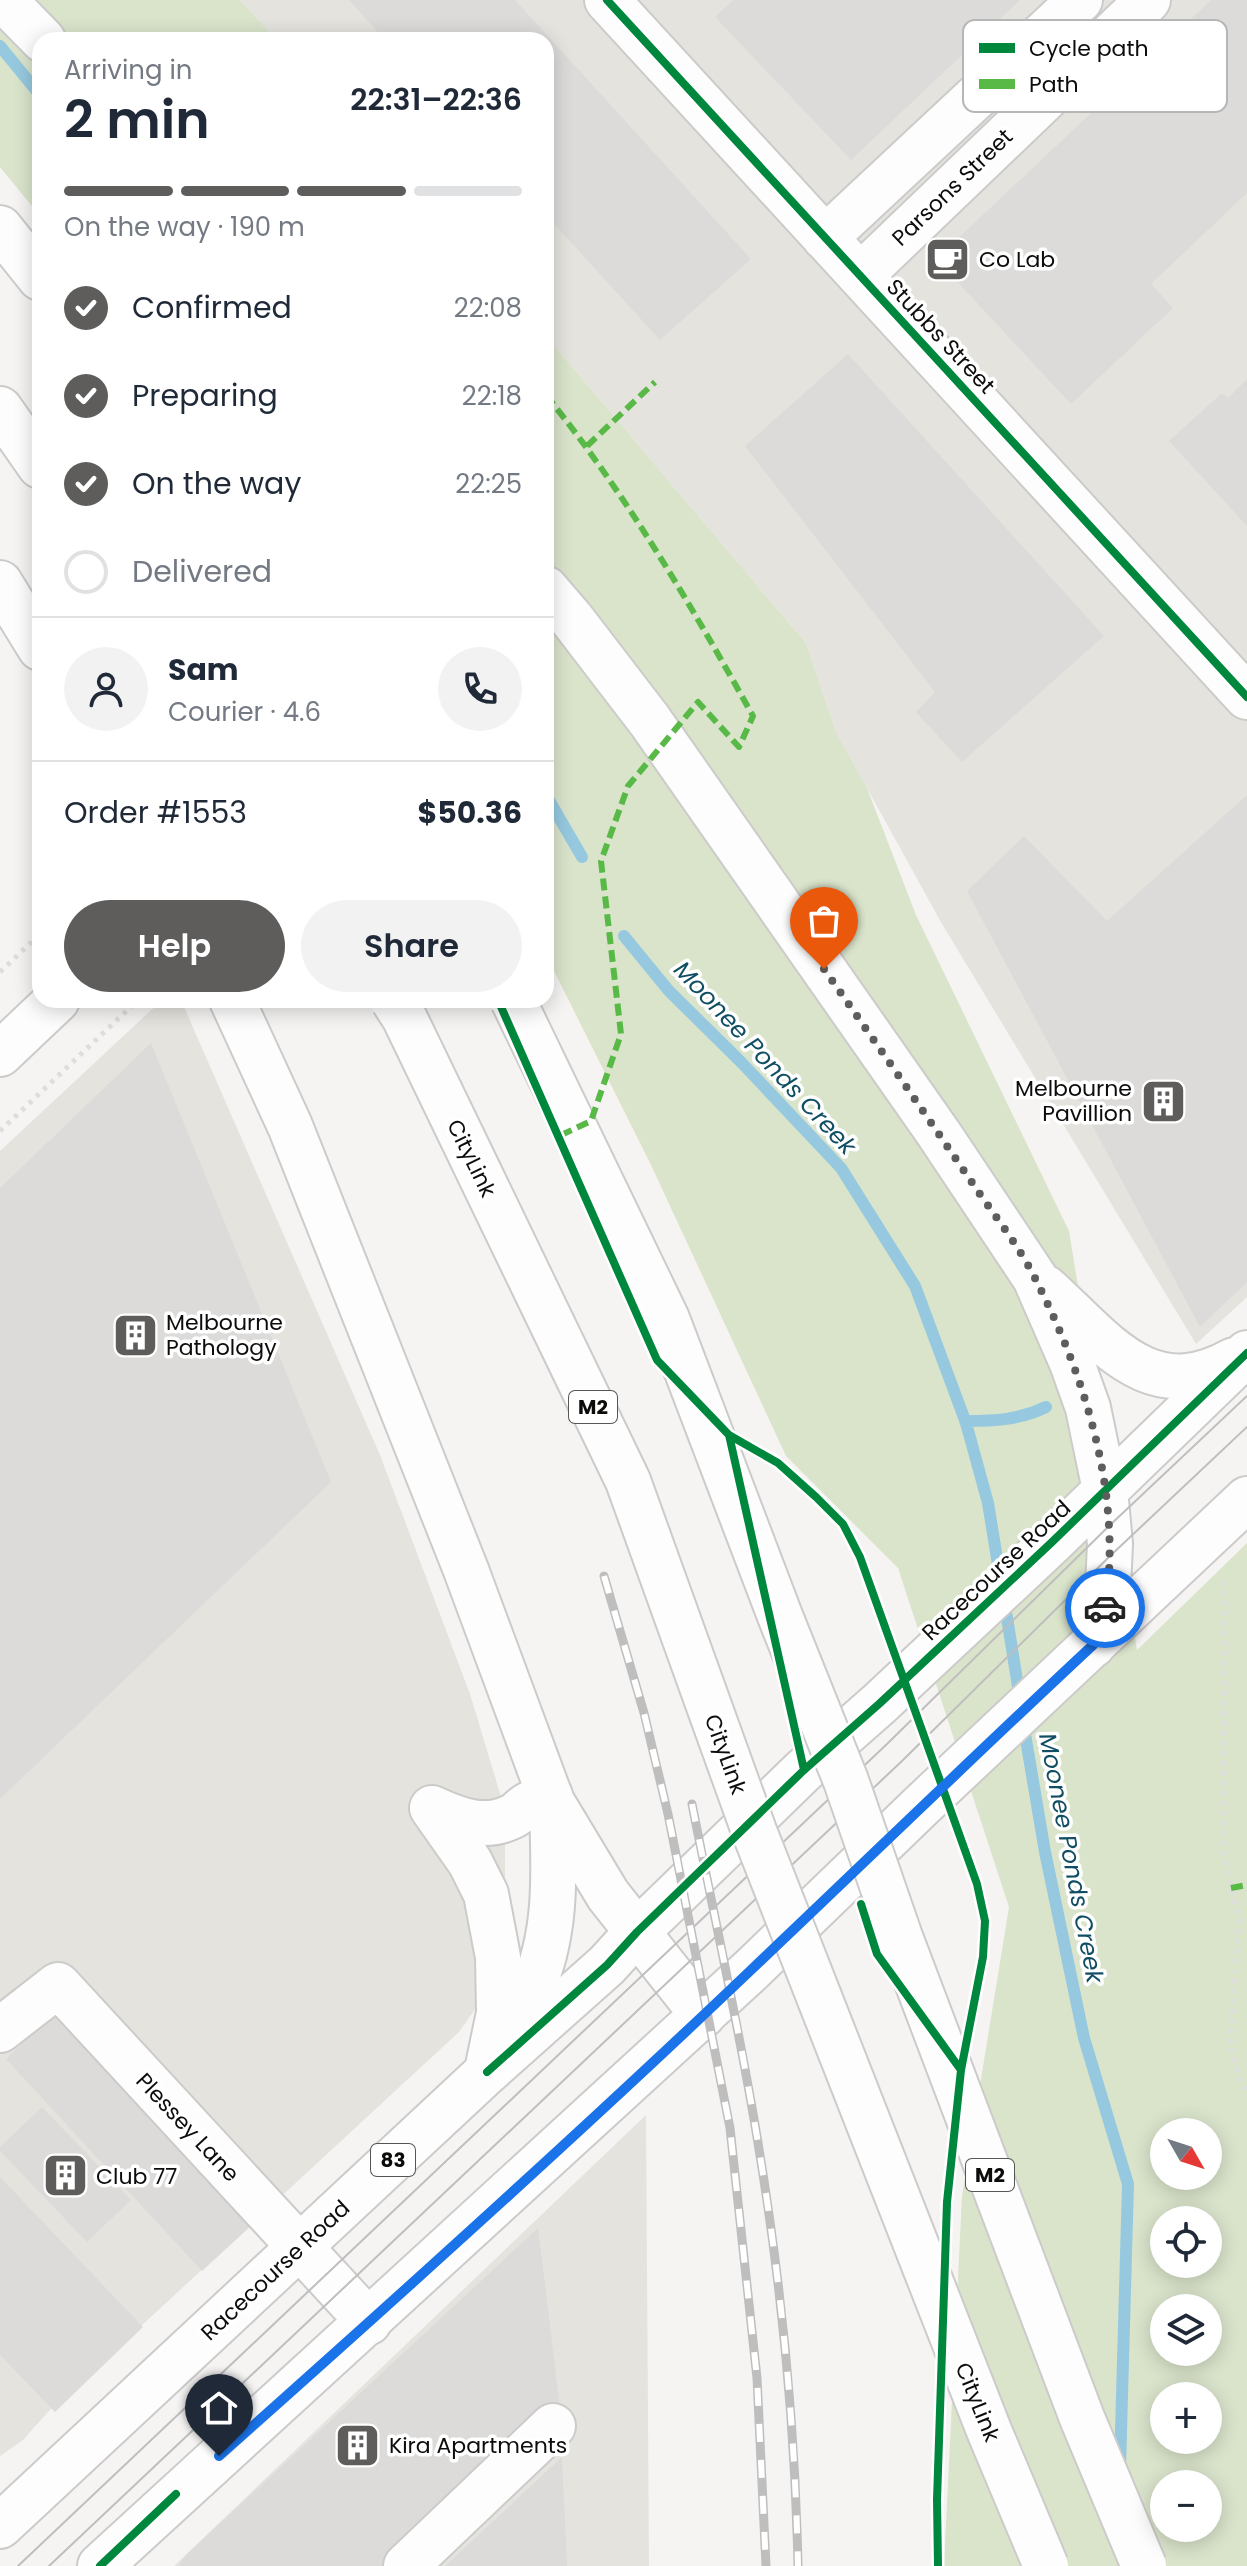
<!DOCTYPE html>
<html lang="en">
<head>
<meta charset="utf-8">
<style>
  :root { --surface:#fff; --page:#f2f2f3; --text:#1f2937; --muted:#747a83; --line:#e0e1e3; --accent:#5e5d5c }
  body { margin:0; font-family:Poppins,sans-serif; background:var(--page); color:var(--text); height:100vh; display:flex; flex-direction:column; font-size:30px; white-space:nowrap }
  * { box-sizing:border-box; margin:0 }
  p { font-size:26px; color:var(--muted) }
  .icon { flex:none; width:44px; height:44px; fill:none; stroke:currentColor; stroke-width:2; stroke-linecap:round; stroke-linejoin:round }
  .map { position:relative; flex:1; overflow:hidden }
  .panel { position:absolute; left:32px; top:32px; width:522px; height:976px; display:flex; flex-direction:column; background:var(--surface); border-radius:24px; box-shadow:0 4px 20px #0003 }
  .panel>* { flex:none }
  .needle { width:52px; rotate:129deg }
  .controls { position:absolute; left:1150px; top:2118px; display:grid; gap:16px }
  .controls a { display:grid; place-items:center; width:72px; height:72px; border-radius:50%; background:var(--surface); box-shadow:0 4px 20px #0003; font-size:40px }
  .pin { position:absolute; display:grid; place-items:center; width:68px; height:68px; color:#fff; margin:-82px -34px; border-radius:50% 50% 50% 0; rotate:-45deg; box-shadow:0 0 8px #0007 }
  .pin .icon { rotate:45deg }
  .courier { position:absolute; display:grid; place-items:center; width:80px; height:80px; margin:-40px; border:6px solid #1a73e8; border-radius:50%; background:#fff; color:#222; box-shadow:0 2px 10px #0007 }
  .overview em { font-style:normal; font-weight:600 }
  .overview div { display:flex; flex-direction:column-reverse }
  .overview { display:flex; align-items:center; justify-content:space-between; height:136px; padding:0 32px }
  h1 { font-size:52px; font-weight:600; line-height:60px }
  .bar { display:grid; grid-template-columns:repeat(4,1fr); gap:12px 8px; align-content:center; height:96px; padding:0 32px }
  .bar i { height:10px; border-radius:6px; background:var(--line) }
  .bar .selected { background:var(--accent) }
  .bar p { grid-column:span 4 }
  .line { display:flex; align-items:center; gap:20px; padding:0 32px; border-top:2px solid var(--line) }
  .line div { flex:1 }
  .round { display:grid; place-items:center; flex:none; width:84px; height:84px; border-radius:42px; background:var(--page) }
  ol { padding:0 32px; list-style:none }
  li { display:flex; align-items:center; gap:24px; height:88px }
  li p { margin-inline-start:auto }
  li .icon { padding:8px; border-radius:50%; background:var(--accent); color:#fff; stroke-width:4 }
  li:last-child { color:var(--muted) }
  li i { width:44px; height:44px; border:4px solid var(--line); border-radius:50% }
  .button { display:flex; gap:16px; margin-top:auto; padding:16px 32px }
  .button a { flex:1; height:92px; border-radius:48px; background:var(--accent); color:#fff; font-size:32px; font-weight:600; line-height:92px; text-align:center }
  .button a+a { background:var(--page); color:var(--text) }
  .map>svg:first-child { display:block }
</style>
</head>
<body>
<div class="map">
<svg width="1247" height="2566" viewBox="0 0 1247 2566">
  <rect width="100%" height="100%" fill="#f5f4f3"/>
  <path fill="#e5e3de" d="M240 0H1247V1297L1196 1344 942 924 836 732 806 643 546 336V40H277Z
    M162 1000H181L380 1455 470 1694 505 1810V1910L480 2002 459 2032 47 2413 23 2440 0 2456V1151Z
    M646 2115 649 2566H174Z"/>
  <path fill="#dae4cb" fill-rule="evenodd" d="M0 0H240L277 40H40V216L0 167Z
    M546 336 806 643 836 732 867 788 916 915 1069 1231 1137 1650 1247 1543V2566H944L962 2196 1009 1907 898 1568 786 1456 651 1165 546 955ZM1164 2132H1208V2176H1164ZM1164 2220H1208V2264H1164ZM1164 2308H1208V2352H1164ZM1164 2396H1208V2440H1164ZM1164 2484H1208V2528H1164Z"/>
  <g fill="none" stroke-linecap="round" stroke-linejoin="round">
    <path stroke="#96c9df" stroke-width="12" d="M0 46 40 95
      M546 795 582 857
      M624 936 669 991 741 1062 841 1168 915 1286 966 1423 988 1503 1000 1577
      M965 1421C995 1421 1019 1420 1046 1407
      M1004 1599 1020 1699
      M1023 1722 1045 1852 1084 2038 1128 2184 1120 2467"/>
  </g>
  <path fill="#dcdbda" d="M349 0H515L751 259 660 340 546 215V40H385Z
    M733 0H1020L851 160 715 17Z
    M1211 0H1247V193L1151 284 1173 308 1071 404 936 259Z
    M848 354 1104 636 962 762 916 712 935 692 745 446Z
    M1247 379V526L1169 441 1222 393 1228 398Z
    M1247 795V1282L1200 1327 967 891 1024 836 1107 921Z
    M151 1043 331 1482 0 1799V1188Z
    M55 2013 252 2225 202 2271 6 2059Z
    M42 2107 131 2200 87 2242 0 2151V2147Z
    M0 2177 143 2327 55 2412 0 2355Z
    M538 2228 560 2408 389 2566H178L187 2554Z
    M562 2457 567 2566H445Z"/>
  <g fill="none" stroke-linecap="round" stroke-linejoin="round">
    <defs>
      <path id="minor" d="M607 0 1247 697
        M825 238 1080 0
        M861 275 1148 0
        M0 1054 57 1000
        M432 1808 470 1862 486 1894 498 1957 499 2013 488 2066
        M432 1808C458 1820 484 1830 511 1817 517 1815 521 1809 526 1806 533 1801 542 1799 550 1796
        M0 2030 58 1985 369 2322
        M406 2566 553 2426"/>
      <path id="highway" d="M4 0 43 40
        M0 228 40 278
        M0 409 40 466
        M0 583 40 648
        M546 589 571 618 650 721 939 1134 1035 1278 1072 1363 1088 1408 1105 1490 1110 1544 1108 1588 1102 1622 1093 1645
        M232 1000 290 1126 466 1570 552 1802 608 1895 703 2015
        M1046 1288C1105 1341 1149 1408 1234 1360
        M503 2042C512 2026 522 2010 530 1993 558 1936 554 1870 552 1809
        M0 2526 487 2072 607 1965 637 1932 804 1770 879 1704 1051 1543 1247 1353
        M100 2566 750 1971 922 1805 1247 1499"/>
    </defs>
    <use href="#minor" stroke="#cccbca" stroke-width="48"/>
    <use href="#highway" stroke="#cccbca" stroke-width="48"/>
    <path stroke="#dedddd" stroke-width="5" stroke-dasharray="4 6" stroke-linecap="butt" d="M0 972 40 934
      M0 1131 138 1000
      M1225 1581 1224 1857 1239 1921 1230 2048 1247 2097"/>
    <use href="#minor" stroke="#fefdfd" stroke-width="44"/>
    <use href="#highway" stroke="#fefdfd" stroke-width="44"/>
    <path stroke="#bfbebe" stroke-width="2" d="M18 2566 887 1744 1109 1526 1247 1396
      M49 2566 902 1761 1110 1556 1247 1427"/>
    <defs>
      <path id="rail" d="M604 1576 644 1713 668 1814 730 2128 757 2378 766 2566
        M692 1804C713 1911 737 2018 755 2125 780 2271 795 2419 798 2566"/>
    </defs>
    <use href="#rail" stroke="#bfbebe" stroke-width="9"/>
    <use href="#rail" stroke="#fff" stroke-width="6" stroke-dasharray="18" stroke-linecap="butt"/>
    <defs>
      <path id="highway-bridge" d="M393 1000 404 1017 628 1481 754 1831 990 2433 1046 2566
        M513 1000 667 1319 780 1616 846 1781 900 1937 1082 2418 1144 2566"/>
    </defs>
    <use href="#highway-bridge" stroke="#cccbca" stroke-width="48" stroke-linecap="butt"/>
    <use href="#highway-bridge" stroke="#fefdfd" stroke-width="44"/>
    <path stroke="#58b947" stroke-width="6" stroke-dasharray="12 6" stroke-linecap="butt" d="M546 395C626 494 691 605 753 716L739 747 698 702 628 786 601 861 621 1034 591 1121 559 1136
      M587 446 655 382
      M1231 1888 1247 1885"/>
    <defs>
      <path id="cycleway" d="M607 0 1247 697
        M498 1000 657 1360 729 1435 778 1463 816 1497 843 1524 860 1557 977 1884 985 1921 983 1957 961 2070 947 2202 937 2500 938 2566
        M729 1435 804 1770
        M861 1904 877 1954 961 2070
        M487 2072 607 1965 637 1932 804 1770 879 1704 1051 1543 1247 1353
        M100 2566 176 2494"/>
    </defs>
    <use href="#cycleway" stroke="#fff" stroke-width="13"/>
    <use href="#cycleway" stroke="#00873e" stroke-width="8"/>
  </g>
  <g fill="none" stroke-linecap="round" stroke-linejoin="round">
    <path stroke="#5e5d5c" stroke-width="8" stroke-dasharray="0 14.4" d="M824 969C874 1040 924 1112 973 1184 994 1215 1019 1246 1036 1280 1086 1379 1123 1497 1105 1608"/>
    <path stroke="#1a73e8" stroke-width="10" d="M219 2456C398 2297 577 2136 751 1970 865 1862 978 1752 1093 1645L1105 1608"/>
  </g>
  <defs>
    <symbol id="cafe-square" viewBox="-11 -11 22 22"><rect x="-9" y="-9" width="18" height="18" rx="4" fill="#5e5d5c" stroke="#fff"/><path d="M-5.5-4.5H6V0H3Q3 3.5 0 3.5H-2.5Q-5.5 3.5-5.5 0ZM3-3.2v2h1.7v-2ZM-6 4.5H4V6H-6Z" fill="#fff"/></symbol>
    <symbol id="building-square" viewBox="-11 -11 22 22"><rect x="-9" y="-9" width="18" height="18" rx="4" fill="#5e5d5c" stroke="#fff"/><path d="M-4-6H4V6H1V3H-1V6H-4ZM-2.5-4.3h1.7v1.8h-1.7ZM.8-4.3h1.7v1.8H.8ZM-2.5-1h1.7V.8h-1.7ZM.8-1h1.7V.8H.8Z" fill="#fff"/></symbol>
  </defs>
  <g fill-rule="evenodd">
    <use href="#cafe-square" x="922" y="234" width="51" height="51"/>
    <use href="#building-square" x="1138" y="1076" width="51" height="51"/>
    <use href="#building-square" x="110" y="1310" width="51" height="51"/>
    <use href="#building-square" x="40" y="2150" width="51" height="51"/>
    <use href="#building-square" x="332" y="2420" width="51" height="51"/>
  </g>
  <g text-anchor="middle" stroke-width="7" stroke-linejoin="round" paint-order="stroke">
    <g fill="#fff" stroke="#555554" stroke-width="2">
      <rect x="569" y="1391" width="48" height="32" rx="6"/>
      <rect x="371" y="2144" width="44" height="32" rx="6"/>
      <rect x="966" y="2159" width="48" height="32" rx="6"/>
    </g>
    <g font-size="20" font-weight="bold" fill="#0c0c0b">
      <text x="593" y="1414">M2</text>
      <text x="393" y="2167">83</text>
      <text x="990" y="2182">M2</text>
    </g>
    <g font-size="22" fill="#0c0c0b" stroke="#fff">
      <text transform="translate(952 187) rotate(-44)" y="8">Parsons Street</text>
      <text transform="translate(941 336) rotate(47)" y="8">Stubbs Street</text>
      <text transform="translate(472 1158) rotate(64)" y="8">CityLink</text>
      <text transform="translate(996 1570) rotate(-43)" y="8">Racecourse Road</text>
      <text transform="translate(726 1754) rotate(70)" y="8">CityLink</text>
      <text transform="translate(188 2127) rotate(47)" y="8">Plessey Lane</text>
      <text transform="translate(275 2270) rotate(-43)" y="8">Racecourse Road</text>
      <text transform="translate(978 2402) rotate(68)" y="8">CityLink</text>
    </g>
    <g font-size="22" fill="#0c0c0b" stroke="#fff" text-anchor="start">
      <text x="979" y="267">Co Lab</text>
      <text x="1132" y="1096" text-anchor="end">Melbourne<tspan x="1132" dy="25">Pavillion</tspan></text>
      <text x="166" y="1330">Melbourne<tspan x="166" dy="25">Pathology</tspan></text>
      <text x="96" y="2184">Club 77</text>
      <text x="389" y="2453">Kira Apartments</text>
    </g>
    <g font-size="24" font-style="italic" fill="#104e63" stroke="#fff">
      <text transform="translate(765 1058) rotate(47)" y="8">Moonee Ponds Creek</text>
      <text transform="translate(1071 1858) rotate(79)" y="8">Moonee Ponds Creek</text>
    </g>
  </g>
  <rect x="963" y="20" width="264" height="92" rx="12" fill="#fff" stroke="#b6b6b6" stroke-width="2"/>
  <rect x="979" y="43" width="36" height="10" fill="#00873e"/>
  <rect x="979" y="79" width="36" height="10" fill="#58b947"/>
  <g font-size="22" fill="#0c0c0b">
    <text x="1029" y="56">Cycle path</text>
    <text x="1029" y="92">Path</text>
  </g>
</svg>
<div class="controls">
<a><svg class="needle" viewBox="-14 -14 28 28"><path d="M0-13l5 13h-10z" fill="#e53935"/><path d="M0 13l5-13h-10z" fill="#747a83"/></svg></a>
<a><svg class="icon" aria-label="locate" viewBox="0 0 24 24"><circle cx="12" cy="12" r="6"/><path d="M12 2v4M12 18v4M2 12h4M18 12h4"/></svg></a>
<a><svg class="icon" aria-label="layers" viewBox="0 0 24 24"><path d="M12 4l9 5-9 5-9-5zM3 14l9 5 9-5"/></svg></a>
<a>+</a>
<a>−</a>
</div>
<div class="pin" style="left:824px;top:969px;background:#ea580c"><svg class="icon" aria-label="bag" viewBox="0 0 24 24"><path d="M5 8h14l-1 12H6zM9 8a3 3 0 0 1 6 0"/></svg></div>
<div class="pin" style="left:219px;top:2456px;background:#1f2937"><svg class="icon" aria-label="home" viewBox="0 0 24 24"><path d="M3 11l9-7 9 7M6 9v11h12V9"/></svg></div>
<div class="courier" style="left:1105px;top:1608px"><svg class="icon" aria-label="car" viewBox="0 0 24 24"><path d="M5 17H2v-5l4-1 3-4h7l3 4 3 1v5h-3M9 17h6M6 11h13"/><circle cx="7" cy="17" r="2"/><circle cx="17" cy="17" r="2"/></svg></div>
<section class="panel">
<div class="overview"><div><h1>2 min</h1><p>Arriving in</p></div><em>22:31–22:36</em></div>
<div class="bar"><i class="selected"></i><i class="selected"></i><i class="selected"></i><i></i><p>On the way · 190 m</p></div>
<ol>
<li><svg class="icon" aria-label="check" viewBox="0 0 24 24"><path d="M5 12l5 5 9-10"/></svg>Confirmed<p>22:08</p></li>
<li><svg class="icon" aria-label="check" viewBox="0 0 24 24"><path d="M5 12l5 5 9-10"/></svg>Preparing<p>22:18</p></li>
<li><svg class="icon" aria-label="check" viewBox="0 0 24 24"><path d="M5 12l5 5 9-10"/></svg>On the way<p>22:25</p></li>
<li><i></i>Delivered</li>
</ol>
<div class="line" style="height:144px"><a class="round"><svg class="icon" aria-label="person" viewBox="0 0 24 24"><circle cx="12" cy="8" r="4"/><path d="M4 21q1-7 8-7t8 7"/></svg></a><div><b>Sam</b><p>Courier · 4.6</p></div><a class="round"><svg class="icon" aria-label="phone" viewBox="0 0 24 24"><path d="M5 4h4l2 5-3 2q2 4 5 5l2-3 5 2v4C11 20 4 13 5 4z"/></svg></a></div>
<div class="line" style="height:104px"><div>Order #1553</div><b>$50.36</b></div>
<div class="button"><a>Help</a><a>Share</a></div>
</section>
</div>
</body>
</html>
